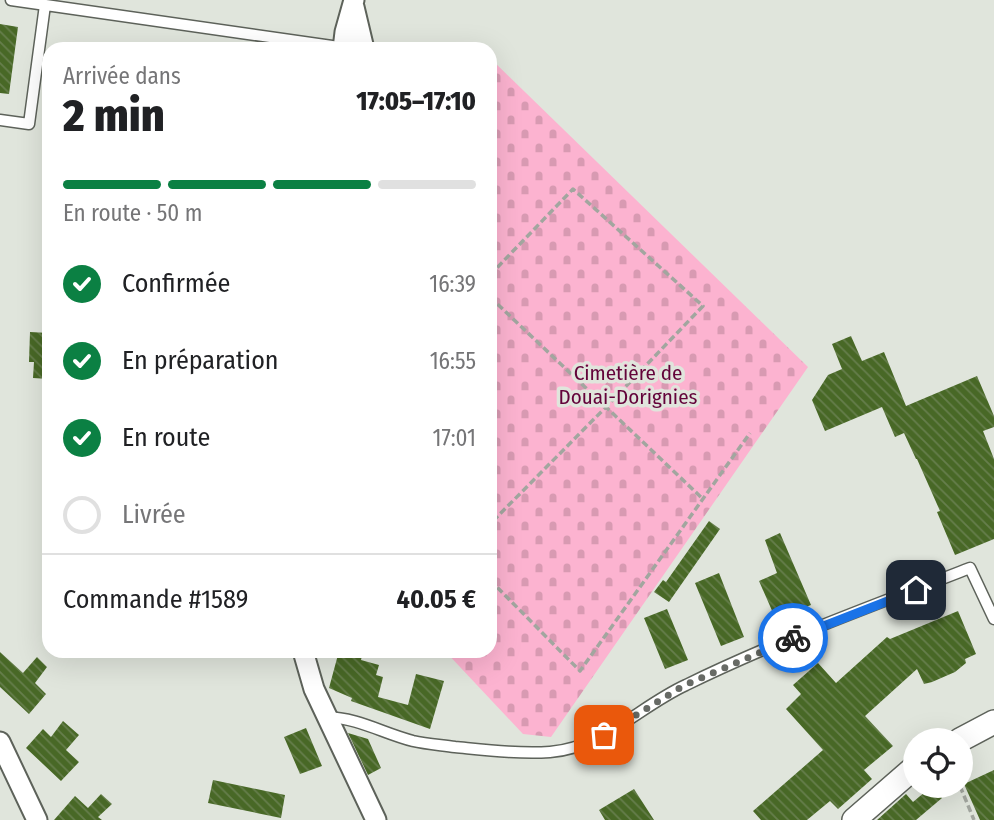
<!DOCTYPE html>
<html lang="fr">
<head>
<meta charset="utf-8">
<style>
  :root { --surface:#fff; --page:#f6f6f6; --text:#202124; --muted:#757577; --line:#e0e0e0; --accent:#0b8043 }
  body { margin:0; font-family:"Fira Sans Condensed",sans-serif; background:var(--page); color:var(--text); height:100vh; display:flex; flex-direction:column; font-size:26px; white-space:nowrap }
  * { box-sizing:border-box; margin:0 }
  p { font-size:23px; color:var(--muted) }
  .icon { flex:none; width:38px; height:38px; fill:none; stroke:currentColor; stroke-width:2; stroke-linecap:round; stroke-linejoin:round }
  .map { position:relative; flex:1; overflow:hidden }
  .panel { position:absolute; left:42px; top:42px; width:455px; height:616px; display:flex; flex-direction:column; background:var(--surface); border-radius:21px; box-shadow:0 7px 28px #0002 }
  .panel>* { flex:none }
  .fabs { position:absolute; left:903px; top:728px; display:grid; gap:14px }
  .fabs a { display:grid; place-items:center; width:70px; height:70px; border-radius:50%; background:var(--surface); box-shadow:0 7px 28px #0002; font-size:35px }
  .pin { position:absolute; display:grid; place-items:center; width:60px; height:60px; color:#fff; margin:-30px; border-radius:14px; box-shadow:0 4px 10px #0006 }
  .courier { position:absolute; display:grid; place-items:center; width:70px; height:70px; margin:-35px; border:5px solid #1a73e8; border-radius:50%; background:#fff; color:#222; box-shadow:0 2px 9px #0007 }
  .headline em { font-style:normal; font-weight:800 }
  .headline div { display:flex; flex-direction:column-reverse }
  .headline { display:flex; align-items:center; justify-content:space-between; height:119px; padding:0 21px }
  h1 { font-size:46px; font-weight:800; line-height:52px }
  .bar { display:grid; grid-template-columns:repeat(4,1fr); gap:10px 7px; align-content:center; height:84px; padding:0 21px }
  .bar i { height:9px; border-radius:5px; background:var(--line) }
  .bar .on { background:var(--accent) }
  .bar p { grid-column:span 4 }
  .line { display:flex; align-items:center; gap:18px; padding:0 21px; border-top:2px solid var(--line) }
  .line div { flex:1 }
  ol { padding:0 21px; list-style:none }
  li { display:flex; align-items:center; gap:21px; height:77px }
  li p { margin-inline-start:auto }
  li .icon { padding:7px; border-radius:50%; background:var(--accent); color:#fff; stroke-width:4 }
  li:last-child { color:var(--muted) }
  li i { width:38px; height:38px; border:4px solid var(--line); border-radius:50% }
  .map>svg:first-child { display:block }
</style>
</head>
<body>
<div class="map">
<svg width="994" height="820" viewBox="0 0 994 820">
  <defs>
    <pattern id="cemetery-stones" width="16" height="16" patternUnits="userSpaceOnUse" patternTransform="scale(1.75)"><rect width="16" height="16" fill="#fcb3d0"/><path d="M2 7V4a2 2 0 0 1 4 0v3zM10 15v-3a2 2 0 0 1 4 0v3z" fill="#d89ab2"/></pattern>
    <pattern id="building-back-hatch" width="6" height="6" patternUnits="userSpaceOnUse" patternTransform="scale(1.75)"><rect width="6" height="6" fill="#486826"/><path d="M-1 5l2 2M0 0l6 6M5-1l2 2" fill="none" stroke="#667e4c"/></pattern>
  </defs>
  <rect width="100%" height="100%" fill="#e0e5dc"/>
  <path fill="url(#cemetery-stones)" d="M490 58 808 367 551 737 523 734 445 651H490Z"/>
  <path fill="url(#building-back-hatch)" d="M0 24 18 27 9 94 0 93Z
    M30 332 49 333V379L33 378 34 362H29Z
    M851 336 862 361 884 352 906 406 977 376 994 416V427L983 431 994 459V539L955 555 937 512 940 511 917 459H916L904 433 895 437 882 407 825 431 812 400 828 375 842 369 832 344Z
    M709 521 720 529 669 602 654 592 663 580 666 582Z
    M780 533 811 605 793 612 795 615 777 622 759 581 777 573 765 540Z
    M719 573 744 637 721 646 695 583Z
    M667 609 688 660 665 669 644 618Z
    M958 611 976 654 965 659 966 663 955 672 932 682 924 684 917 669 865 716 893 746 864 770 872 779 838 809 830 801 807 820H761L753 811 823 750 786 709 801 694 793 685 818 663 836 683 887 637 890 639Z
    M339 651H363L361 660 379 665 376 675 383 677 378 697 408 705 416 674 444 681 430 729 351 701 352 698 329 688Z
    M0 652 23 673 37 657 47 667 35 683 46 694 29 714 0 687Z
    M63 721 79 735 66 750 79 762 61 781 26 748 43 729 51 737Z
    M306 728 322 766 300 774 284 737Z
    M348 733 368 739 381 768 368 775Z
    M994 770V820H980L964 784Z
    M213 780 285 795 281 818 208 803Z
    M932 786 942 798 916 820H877L906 794 913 802Z
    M634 789 654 820H605L599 810Z
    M101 794 112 804 98 817 102 820H54L75 796 88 808Z"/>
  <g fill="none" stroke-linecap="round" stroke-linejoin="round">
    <defs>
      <path id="service" d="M11 0 346 48 363 45
        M0 120 29 124 45 5
        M326 717C359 718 382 733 413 741 426 744 441 745 455 747 486 750 518 754 550 752 603 748 640 706 686 685 778 640 875 605 970 568L994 619"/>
      <path id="minor" d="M354 7 364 49
        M343 49 345 32 354 0
        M303 651 314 689 376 820
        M0 742 37 820"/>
      <path id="tertiary" d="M960 740 994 722
        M854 820 915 767"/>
    </defs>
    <use href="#service" stroke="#5d625a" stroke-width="13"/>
    <use href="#minor" stroke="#5d625a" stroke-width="23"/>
    <use href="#tertiary" stroke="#5d625a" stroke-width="26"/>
    <path stroke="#a2a69f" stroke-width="3.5" stroke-dasharray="7 3.5" stroke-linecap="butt" d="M490 275 573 189 703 306 606 407 490 524
      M490 297 703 499
      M490 580 580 671 750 433
      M960 786 974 820"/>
    <use href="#service" stroke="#fff" stroke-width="10"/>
    <use href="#minor" stroke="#fff" stroke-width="19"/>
    <use href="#tertiary" stroke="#fff" stroke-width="23"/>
  </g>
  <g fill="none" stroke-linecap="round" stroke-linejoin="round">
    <path stroke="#676a65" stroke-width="7" stroke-dasharray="0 12.6" d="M604 735 683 686 793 638"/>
    <path stroke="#1a73e8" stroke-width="9" d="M793 638 916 590"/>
  </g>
  <g text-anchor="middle" stroke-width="7" stroke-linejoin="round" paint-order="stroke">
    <g font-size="21" fill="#63033a" stroke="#e0e5dc">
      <text x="628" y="380">Cimetière de<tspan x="628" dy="24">Douai-Dorignies</tspan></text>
    </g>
  </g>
</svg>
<div class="fabs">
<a><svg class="icon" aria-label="locate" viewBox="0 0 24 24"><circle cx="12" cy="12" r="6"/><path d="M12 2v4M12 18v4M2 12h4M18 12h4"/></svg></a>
</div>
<div class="pin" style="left:604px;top:735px;background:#ea580c"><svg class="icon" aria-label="bag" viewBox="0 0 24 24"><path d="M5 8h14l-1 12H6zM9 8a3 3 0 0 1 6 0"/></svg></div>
<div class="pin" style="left:916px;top:590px;background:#1f2937"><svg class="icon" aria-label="home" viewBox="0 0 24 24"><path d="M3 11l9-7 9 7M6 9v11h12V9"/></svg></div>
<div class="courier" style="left:793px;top:638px"><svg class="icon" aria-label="bike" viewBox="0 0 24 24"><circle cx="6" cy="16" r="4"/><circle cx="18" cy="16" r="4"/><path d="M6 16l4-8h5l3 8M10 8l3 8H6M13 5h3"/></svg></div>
<section class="panel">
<div class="headline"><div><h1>2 min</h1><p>Arrivée dans</p></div><em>17:05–17:10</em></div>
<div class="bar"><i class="on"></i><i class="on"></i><i class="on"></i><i></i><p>En route · 50 m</p></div>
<ol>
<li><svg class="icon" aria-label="check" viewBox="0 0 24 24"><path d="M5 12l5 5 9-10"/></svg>Confirmée<p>16:39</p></li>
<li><svg class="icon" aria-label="check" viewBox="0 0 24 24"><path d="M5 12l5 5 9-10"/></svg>En préparation<p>16:55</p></li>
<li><svg class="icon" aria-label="check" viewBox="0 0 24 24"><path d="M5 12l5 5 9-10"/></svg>En route<p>17:01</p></li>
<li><i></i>Livrée</li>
</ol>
<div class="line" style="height:91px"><div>Commande #1589</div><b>40.05 €</b></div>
</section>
</div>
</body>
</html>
